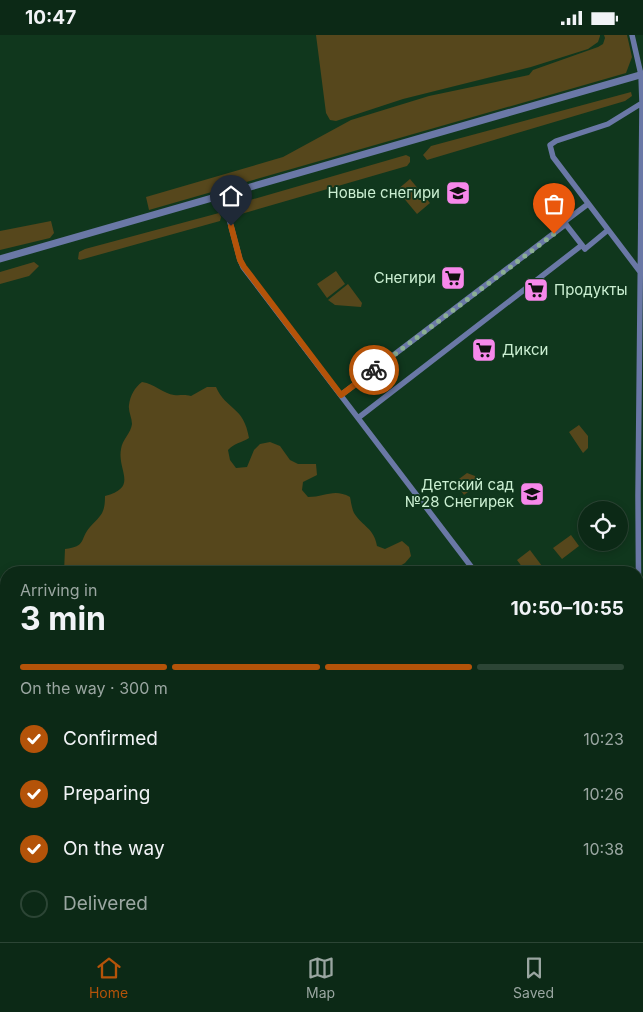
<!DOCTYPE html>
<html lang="en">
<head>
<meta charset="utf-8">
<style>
  :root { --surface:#0c2916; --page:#1a3523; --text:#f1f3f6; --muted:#9aa6a1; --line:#2c4535; --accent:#b45309 }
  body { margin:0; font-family:Inter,sans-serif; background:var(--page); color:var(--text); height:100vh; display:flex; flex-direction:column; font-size:19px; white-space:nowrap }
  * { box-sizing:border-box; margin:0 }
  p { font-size:16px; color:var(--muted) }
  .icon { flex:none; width:28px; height:28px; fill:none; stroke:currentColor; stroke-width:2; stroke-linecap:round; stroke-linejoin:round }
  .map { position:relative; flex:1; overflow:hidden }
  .panel { position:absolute; left:0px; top:531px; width:644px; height:376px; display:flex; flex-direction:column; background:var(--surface); border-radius:20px 20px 0 0; box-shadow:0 2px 8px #0003,0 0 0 1px var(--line) }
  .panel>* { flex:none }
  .fabs { position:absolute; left:578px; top:466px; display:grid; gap:10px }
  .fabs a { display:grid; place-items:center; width:50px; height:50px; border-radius:50%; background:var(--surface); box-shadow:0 2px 8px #0003,0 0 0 1px var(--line); font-size:25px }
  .pin { position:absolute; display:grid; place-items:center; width:42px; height:42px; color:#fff; margin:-51px -21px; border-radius:50% 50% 50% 0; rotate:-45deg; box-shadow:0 0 5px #0007 }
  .pin .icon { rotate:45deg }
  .courier { position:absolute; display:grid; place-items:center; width:50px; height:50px; margin:-25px; border:4px solid #b45309; border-radius:50%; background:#fff; color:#222; box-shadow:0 1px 6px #0007 }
  .summary em { font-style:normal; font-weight:700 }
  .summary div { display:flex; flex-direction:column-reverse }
  .summary { display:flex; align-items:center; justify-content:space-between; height:85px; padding:0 20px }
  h1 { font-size:32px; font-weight:700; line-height:38px }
  .bar { display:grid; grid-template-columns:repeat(4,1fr); gap:8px 5px; align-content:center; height:60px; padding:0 20px }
  .bar i { height:6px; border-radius:4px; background:var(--line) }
  .bar .on { background:var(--accent) }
  .bar p { grid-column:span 4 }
  ol { padding:0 20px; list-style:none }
  li { display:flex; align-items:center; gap:15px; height:55px }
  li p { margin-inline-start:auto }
  li .icon { padding:5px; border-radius:50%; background:var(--accent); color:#fff; stroke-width:4 }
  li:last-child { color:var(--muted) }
  li i { width:28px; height:28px; border:2px solid var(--line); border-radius:50% }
  .status { display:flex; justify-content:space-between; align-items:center; height:35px; padding:0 25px; background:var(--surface); direction:ltr }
  .status svg { height:14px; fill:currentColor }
  .menu { display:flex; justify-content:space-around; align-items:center; height:70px; border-top:1px solid var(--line); background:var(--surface); font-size:14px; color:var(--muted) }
  .menu a { display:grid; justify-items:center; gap:2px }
  .menu .on { color:var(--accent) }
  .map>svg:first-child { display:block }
</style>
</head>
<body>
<div class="status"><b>10:47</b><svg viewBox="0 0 49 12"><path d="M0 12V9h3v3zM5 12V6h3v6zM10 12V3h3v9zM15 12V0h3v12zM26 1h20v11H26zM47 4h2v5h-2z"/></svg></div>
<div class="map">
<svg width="643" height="907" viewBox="0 0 643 907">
  <rect width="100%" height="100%" fill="#10371d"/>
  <path fill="#56471c" d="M316 0H600V1L598 7 588 14 531 32 403 64 336 86 330 85 326 78Z
    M604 0H627L632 22 626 38 149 175 146 162 283 122 351 85 429 61 529 40 533 35 598 12 603 9 605 3Z
    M631 57 632 61 625 66 427 125 423 120 431 111Z
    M406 120 410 122V127L407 131 241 179 236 180 234 176 240 168Z
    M410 144 430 168 417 179 397 155Z
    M219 178 221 182 220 186 80 225 78 224 79 217 85 214Z
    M51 186 54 198 50 203 0 215V196Z
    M34 227 39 231 29 241 0 249V237Z
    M336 236 345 249 327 263 317 249Z
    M348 249 362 268 361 272 335 270 328 265Z
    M142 347C155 349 164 359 174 360 180 361 183 359 191 361L207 352H216C226 375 244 371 249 403 241 408 234 408 228 415L230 425 236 433 247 432 254 415 260 409 270 407 280 411 290 425 298 429H316L317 440 303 447 302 455 308 462C325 462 334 453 350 462 351 467 352 474 354 478 363 492 374 493 377 511L385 514 402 506 409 512 411 521 405 528 388 538 64 537 65 514C87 511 79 505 90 492 101 480 105 479 105 461 139 452 117 436 121 414 122 405 131 398 132 389 132 383 128 376 129 370 130 361 135 352 142 347Z
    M579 390 588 401V413L583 418 569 397Z
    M467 438 475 441 480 448 464 460 455 447Z
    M571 500 579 511 562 524 553 513Z
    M530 515 545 535 543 537H526L517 525Z
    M380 901H536L534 907H391Z"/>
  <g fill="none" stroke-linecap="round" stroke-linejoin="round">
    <path stroke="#0a4f5a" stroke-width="2" d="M0 692 6 693
      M643 720 638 733H643"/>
    <path stroke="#6a78a6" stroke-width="5.5" d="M632 0 641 40 642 68 638 461 639 622 638 636
      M223 161 240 225 243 232 476 538
      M588 169 564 187 585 214 608 195
      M641 238 553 122 550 110 556 106 608 89 642 68
      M341 360 566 189
      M358 383 582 210
      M0 591H6
      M0 846 6 847
      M192 901 202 907
      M447 901 463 907
      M556 907 557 901"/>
    <path stroke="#6a78a6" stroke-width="7" d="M0 224 643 39"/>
  </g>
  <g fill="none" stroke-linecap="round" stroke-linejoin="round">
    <path stroke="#8aaf93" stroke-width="5" stroke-dasharray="0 9" d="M374 335 554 199"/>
    <path stroke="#b45309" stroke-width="6" d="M231 191 240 225 244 232 341 360 374 335"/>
  </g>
  <defs>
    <symbol id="school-square" viewBox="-11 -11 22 22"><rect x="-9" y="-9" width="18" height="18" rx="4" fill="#f788eb" stroke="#10371d"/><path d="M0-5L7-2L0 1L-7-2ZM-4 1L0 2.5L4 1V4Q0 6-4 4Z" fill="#111"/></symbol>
    <symbol id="supermarket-square" viewBox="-11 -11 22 22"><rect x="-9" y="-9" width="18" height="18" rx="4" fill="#f788eb" stroke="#10371d"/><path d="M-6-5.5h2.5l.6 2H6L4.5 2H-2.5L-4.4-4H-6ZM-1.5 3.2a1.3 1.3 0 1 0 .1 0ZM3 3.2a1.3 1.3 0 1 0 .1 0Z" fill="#111"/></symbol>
  </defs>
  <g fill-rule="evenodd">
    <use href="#school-square" x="444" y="144" width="28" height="28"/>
    <use href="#supermarket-square" x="439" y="229" width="28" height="28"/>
    <use href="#supermarket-square" x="522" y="241" width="28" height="28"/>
    <use href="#supermarket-square" x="470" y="301" width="28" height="28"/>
    <use href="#school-square" x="518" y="445" width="28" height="28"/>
  </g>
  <g text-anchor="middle" stroke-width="4" stroke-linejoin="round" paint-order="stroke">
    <g font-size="15" fill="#cbefd2" stroke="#10371d" text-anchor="end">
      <text x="440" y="163">Новые снегири</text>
      <text x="436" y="248">Снегири</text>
      <text x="554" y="260" text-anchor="start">Продукты</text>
      <text x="502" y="320" text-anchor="start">Дикси</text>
      <text x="514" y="455">Детский сад<tspan x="514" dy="17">№28 Снегирек</tspan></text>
    </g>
  </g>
</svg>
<div class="fabs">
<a><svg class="icon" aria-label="locate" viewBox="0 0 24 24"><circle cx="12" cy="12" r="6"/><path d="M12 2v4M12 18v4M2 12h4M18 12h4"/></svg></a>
</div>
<div class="pin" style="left:554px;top:199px;background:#ea580c"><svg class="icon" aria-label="bag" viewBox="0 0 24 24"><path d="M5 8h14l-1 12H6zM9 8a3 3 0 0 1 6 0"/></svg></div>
<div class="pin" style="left:231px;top:191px;background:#1f2937"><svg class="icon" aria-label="home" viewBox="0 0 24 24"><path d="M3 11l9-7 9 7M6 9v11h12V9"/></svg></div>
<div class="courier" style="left:374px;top:335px"><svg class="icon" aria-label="bike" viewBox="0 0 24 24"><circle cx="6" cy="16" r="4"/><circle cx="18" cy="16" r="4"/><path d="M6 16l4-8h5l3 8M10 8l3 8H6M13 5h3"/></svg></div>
<section class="panel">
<div class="summary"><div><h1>3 min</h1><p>Arriving in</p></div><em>10:50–10:55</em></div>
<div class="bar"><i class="on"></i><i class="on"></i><i class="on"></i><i></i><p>On the way · 300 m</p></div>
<ol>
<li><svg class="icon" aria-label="check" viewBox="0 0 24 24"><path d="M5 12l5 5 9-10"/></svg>Confirmed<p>10:23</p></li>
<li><svg class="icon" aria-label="check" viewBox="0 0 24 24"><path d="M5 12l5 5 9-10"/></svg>Preparing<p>10:26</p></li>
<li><svg class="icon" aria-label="check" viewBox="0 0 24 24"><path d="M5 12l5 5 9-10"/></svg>On the way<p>10:38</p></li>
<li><i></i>Delivered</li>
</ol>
</section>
</div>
<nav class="menu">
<a class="on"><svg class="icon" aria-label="home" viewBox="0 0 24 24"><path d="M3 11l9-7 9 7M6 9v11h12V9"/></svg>Home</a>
<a><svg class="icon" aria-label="map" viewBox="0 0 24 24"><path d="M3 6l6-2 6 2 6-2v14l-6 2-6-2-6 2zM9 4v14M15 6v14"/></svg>Map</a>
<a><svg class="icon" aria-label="saved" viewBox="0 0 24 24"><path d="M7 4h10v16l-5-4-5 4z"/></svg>Saved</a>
</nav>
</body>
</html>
